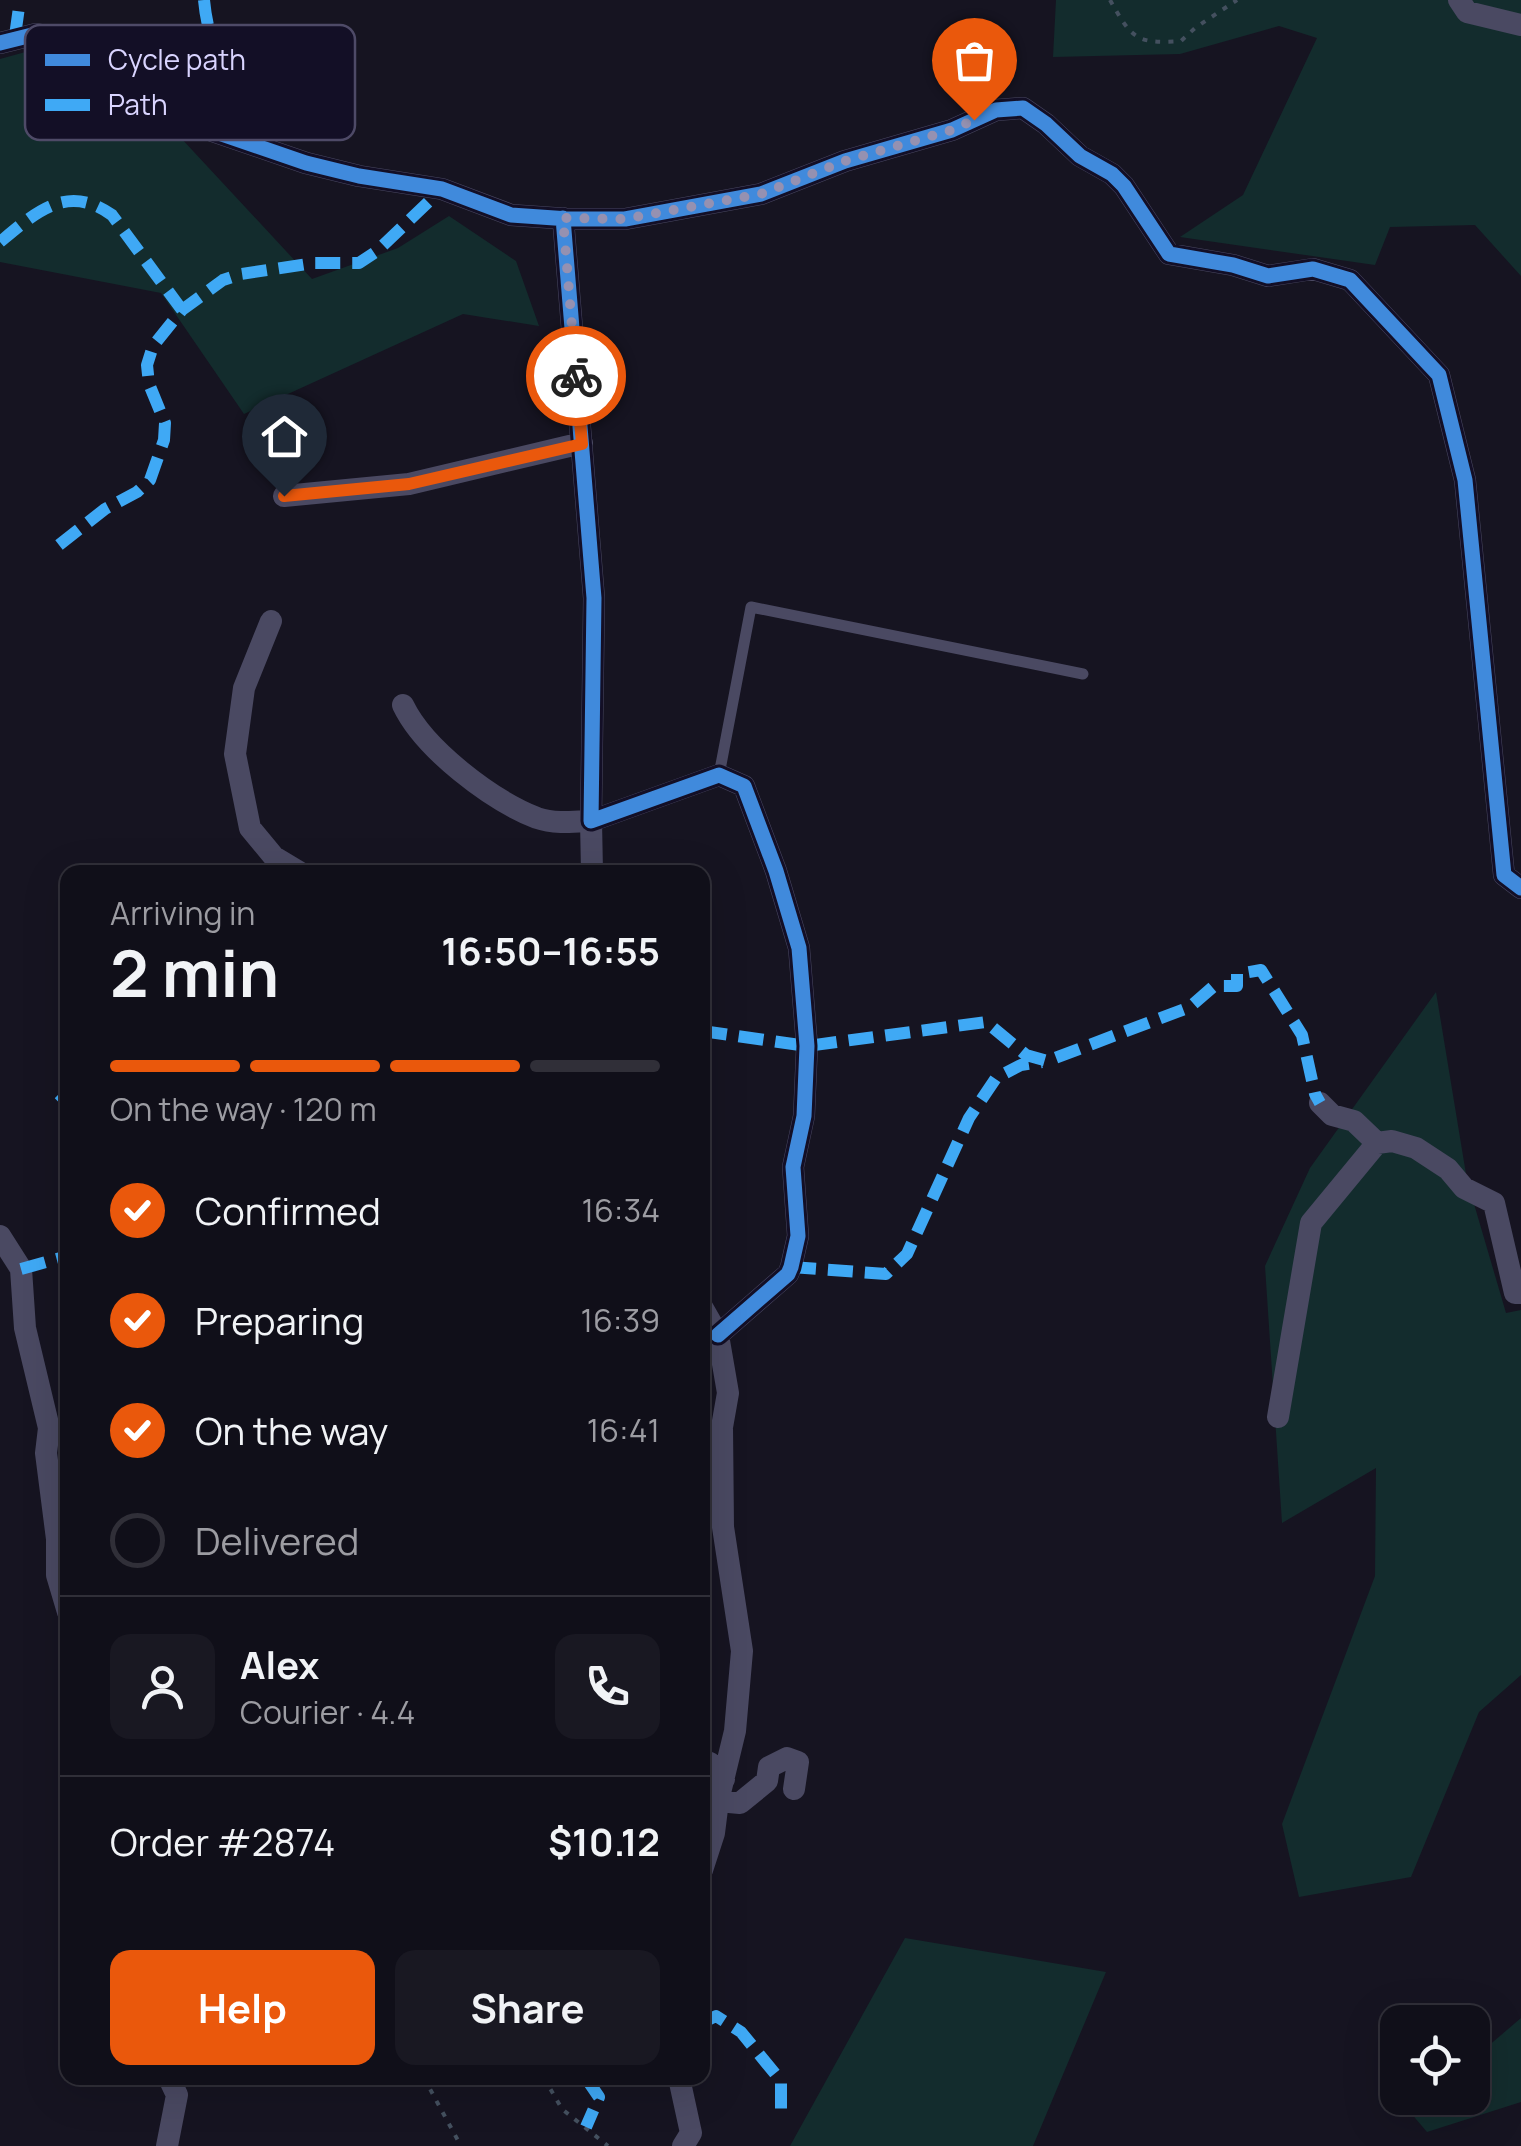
<!DOCTYPE html>
<html lang="en">
<head>
<meta charset="utf-8">
<style>
  :root { --surface:#100f19; --page:#191822; --text:#f1f3f6; --muted:#9c9ca2; --line:#302f38; --accent:#ea580c }
  body { margin:0; font-family:Manrope,sans-serif; background:var(--page); color:var(--text); height:100vh; display:flex; flex-direction:column; font-size:38px; white-space:nowrap }
  * { box-sizing:border-box; margin:0 }
  p { font-size:32px; color:var(--muted) }
  .icon { flex:none; width:55px; height:55px; fill:none; stroke:currentColor; stroke-width:2; stroke-linecap:round; stroke-linejoin:round }
  .map { position:relative; flex:1; overflow:hidden }
  .sheet { position:absolute; left:60px; top:865px; width:650px; height:1220px; display:flex; flex-direction:column; background:var(--surface); border-radius:20px; box-shadow:0 10px 40px #0002,0 0 0 2px var(--line) }
  .sheet>* { flex:none }
  .controls { position:absolute; left:1380px; top:2005px; display:grid; gap:20px }
  .controls a { display:grid; place-items:center; width:110px; height:110px; border-radius:20px; background:var(--surface); box-shadow:0 10px 40px #0002,0 0 0 2px var(--line); font-size:50px }
  .pin { position:absolute; display:grid; place-items:center; width:85px; height:85px; color:#fff; margin:-102px -42px; border-radius:50% 50% 50% 0; rotate:-45deg; box-shadow:0 0 10px #0007 }
  .pin .icon { rotate:45deg }
  .courier { position:absolute; display:grid; place-items:center; width:100px; height:100px; margin:-50px; border:8px solid #ea580c; border-radius:50%; background:#fff; color:#222; box-shadow:0 2px 12px #0007 }
  .overview em { font-style:normal; font-weight:700 }
  .overview div { display:flex; flex-direction:column-reverse }
  .overview { display:flex; align-items:center; justify-content:space-between; height:170px; padding:0 50px }
  h1 { font-size:65px; font-weight:700; line-height:75px }
  .bar { display:grid; grid-template-columns:repeat(4,1fr); gap:15px 10px; align-content:center; height:120px; padding:0 50px }
  .bar i { height:12px; border-radius:8px; background:var(--line) }
  .bar .on { background:var(--accent) }
  .bar p { grid-column:span 4 }
  .line { display:flex; align-items:center; gap:25px; padding:0 50px; border-top:2px solid var(--line) }
  .line div { flex:1 }
  .round { display:grid; place-items:center; flex:none; width:105px; height:105px; border-radius:20px; background:var(--page) }
  ol { padding:0 50px; list-style:none }
  li { display:flex; align-items:center; gap:30px; height:110px }
  li p { margin-inline-start:auto }
  li .icon { padding:10px; border-radius:50%; background:var(--accent); color:#fff; stroke-width:4 }
  li:last-child { color:var(--muted) }
  li i { width:55px; height:55px; border:5px solid var(--line); border-radius:50% }
  .cta { display:flex; gap:20px; margin-top:auto; padding:20px 50px }
  .cta a { flex:1; height:115px; border-radius:20px; background:var(--accent); color:#fff; font-size:40px; font-weight:700; line-height:115px; text-align:center }
  .cta a+a { background:var(--page); color:var(--text) }
  .map>svg:first-child { display:block }
</style>
</head>
<body>
<div class="map">
<svg width="1521" height="2146" viewBox="0 0 1521 2146">
  <rect width="100%" height="100%" fill="#161421"/>
  <path fill="#132c2d" d="M1056 0H1521V276L1475 225 1390 227 1375 265 1180 237 1243 195 1317 38 1279 26 1180 54 1053 57Z
    M58 43 167 123 312 279 398 248 449 216 516 261 539 326 463 314 244 414 161 293 0 262V59Z
    M1436 992 1467 1180 1506 1313 1521 1310V1675L1479 1712 1411 1877 1299 1897 1282 1824 1375 1576 1376 1468 1282 1523 1265 1266 1310 1168Z
    M905 1938 1106 1972 1033 2146H790Z
    M1521 2018V2102L1427 2132 1410 2112 1427 2098H1472L1473 2059Z"/>
  <g fill="none" stroke-linecap="round" stroke-linejoin="round">
    <path stroke="#44505f" stroke-width="4" stroke-dasharray="5 8" stroke-linecap="butt" d="M1110 0C1132 39 1136 44 1181 41L1195 28 1237 0
      M424 2078 461 2146
      M512 2078 523 2085 538 2078
      M544 2078 562 2109 608 2146"/>
    <path stroke="#4a4962" stroke-width="11" d="M719 775 751 607 1083 674"/>
    <path stroke="#4a4962" stroke-width="22" d="M1459 0 1467 12 1521 25
      M0 43 36 34 104 45 140 71 201 127 306 163 359 176 442 189 511 215 569 219H625L761 194 845 161 952 130 996 110 1023 108 1046 124 1080 156 1112 174 1124 186 1169 254 1233 265 1268 276 1313 269 1350 280 1439 375 1465 480 1504 875 1521 888
      M563 218 594 598 591 821 719 775 744 786 776 871 799 948 807 1046 804 1116 793 1167 798 1236 791 1267 788 1274 718 1335
      M284 496 409 484 582 443
      M271 621 244 688 235 754 250 828 274 857 299 872
      M403 705C424 749 491 800 537 818 554 824 573 822 591 821L592 872
      M1320 1103 1332 1115 1354 1121 1377 1143 1392 1141 1416 1148 1448 1169 1464 1188 1494 1203 1515 1293H1521
      M0 1236 21 1269 25 1328 49 1428 46 1453 57 1539V1575L68 1612
      M702 1307 718 1335 728 1393 722 1427 723 1527 742 1651 735 1731 718 1801 714 1833 702 1870
      M1278 1417 1311 1223 1377 1143
      M702 1760 710 1763 724 1779
      M718 1801 740 1803 767 1781 769 1767 787 1758 798 1762 794 1789
      M679 2078 691 2133 683 2146
      M167 2146 177 2095 169 2078"/>
    <path stroke="#3fa9f5" stroke-width="12" stroke-dasharray="25 12" stroke-linecap="butt" d="M204 0C209 56 238 101 267 148
      M15 36 20 0
      M0 242C36 212 67 183 112 215L182 310
      M59 545 105 509 137 492 150 480 164 440 165 423 149 384 147 365 153 346 182 310 223 280 241 274 314 263H359L377 251 442 189
      M702 1031 807 1046 986 1022 1026 1055 1047 1061 1190 1007 1214 986H1237V974L1261 970 1302 1035 1315 1094 1320 1103
      M59 1094 68 1103
      M791 1267 886 1274 907 1254 969 1118 996 1078 1021 1065 1042 1062
      M21 1269 68 1256
      M702 2023 716 2016 741 2032 781 2081V2116
      M586 2078 599 2097 586 2127"/>
    <defs>
      <path id="cycleway" d="M0 43 36 34 104 45 140 71 201 127 306 163 359 176 442 189 511 215 569 219H625L761 194 845 161 952 130 996 110 1023 108 1046 124 1080 156 1112 174 1124 186 1169 254 1233 265 1268 276 1313 269 1350 280 1439 375 1465 480 1504 875 1521 888
        M563 218 594 598 591 821 719 775 744 786 776 871 799 948 807 1046 804 1116 793 1167 798 1236 791 1267 788 1274 718 1335"/>
    </defs>
    <use href="#cycleway" stroke="#130f26" stroke-width="21"/>
    <use href="#cycleway" stroke="#408adc" stroke-width="15"/>
  </g>
  <g fill="none" stroke-linecap="round" stroke-linejoin="round">
    <path stroke="#9591b1" stroke-width="10" stroke-dasharray="0 18" d="M576 376 563 218 625 219 761 194 845 161 952 130 974 120"/>
    <path stroke="#ea580c" stroke-width="12" d="M284 496 409 484 582 444 576 376"/>
  </g>
  <rect x="25" y="25" width="330" height="115" rx="15" fill="#130f26" stroke="#4e4a67" stroke-width="2.5"/>
  <rect x="45" y="54" width="45" height="12" fill="#408adc"/>
  <rect x="45" y="99" width="45" height="12" fill="#3fa9f5"/>
  <g font-size="28" fill="#d9d4ff">
    <text x="108" y="70">Cycle path</text>
    <text x="108" y="115">Path</text>
  </g>
</svg>
<div class="controls">
<a><svg class="icon" aria-label="locate" viewBox="0 0 24 24"><circle cx="12" cy="12" r="6"/><path d="M12 2v4M12 18v4M2 12h4M18 12h4"/></svg></a>
</div>
<div class="pin" style="left:974px;top:120px;background:#ea580c"><svg class="icon" aria-label="bag" viewBox="0 0 24 24"><path d="M5 8h14l-1 12H6zM9 8a3 3 0 0 1 6 0"/></svg></div>
<div class="pin" style="left:284px;top:496px;background:#1f2937"><svg class="icon" aria-label="home" viewBox="0 0 24 24"><path d="M3 11l9-7 9 7M6 9v11h12V9"/></svg></div>
<div class="courier" style="left:576px;top:376px"><svg class="icon" aria-label="bike" viewBox="0 0 24 24"><circle cx="6" cy="16" r="4"/><circle cx="18" cy="16" r="4"/><path d="M6 16l4-8h5l3 8M10 8l3 8H6M13 5h3"/></svg></div>
<section class="sheet">
<div class="overview"><div><h1>2 min</h1><p>Arriving in</p></div><em>16:50–16:55</em></div>
<div class="bar"><i class="on"></i><i class="on"></i><i class="on"></i><i></i><p>On the way · 120 m</p></div>
<ol>
<li><svg class="icon" aria-label="check" viewBox="0 0 24 24"><path d="M5 12l5 5 9-10"/></svg>Confirmed<p>16:34</p></li>
<li><svg class="icon" aria-label="check" viewBox="0 0 24 24"><path d="M5 12l5 5 9-10"/></svg>Preparing<p>16:39</p></li>
<li><svg class="icon" aria-label="check" viewBox="0 0 24 24"><path d="M5 12l5 5 9-10"/></svg>On the way<p>16:41</p></li>
<li><i></i>Delivered</li>
</ol>
<div class="line" style="height:180px"><a class="round"><svg class="icon" aria-label="person" viewBox="0 0 24 24"><circle cx="12" cy="8" r="4"/><path d="M4 21q1-7 8-7t8 7"/></svg></a><div><b>Alex</b><p>Courier · 4.4</p></div><a class="round"><svg class="icon" aria-label="phone" viewBox="0 0 24 24"><path d="M5 4h4l2 5-3 2q2 4 5 5l2-3 5 2v4C11 20 4 13 5 4z"/></svg></a></div>
<div class="line" style="height:130px"><div>Order #2874</div><b>$10.12</b></div>
<div class="cta"><a>Help</a><a>Share</a></div>
</section>
</div>
</body>
</html>
